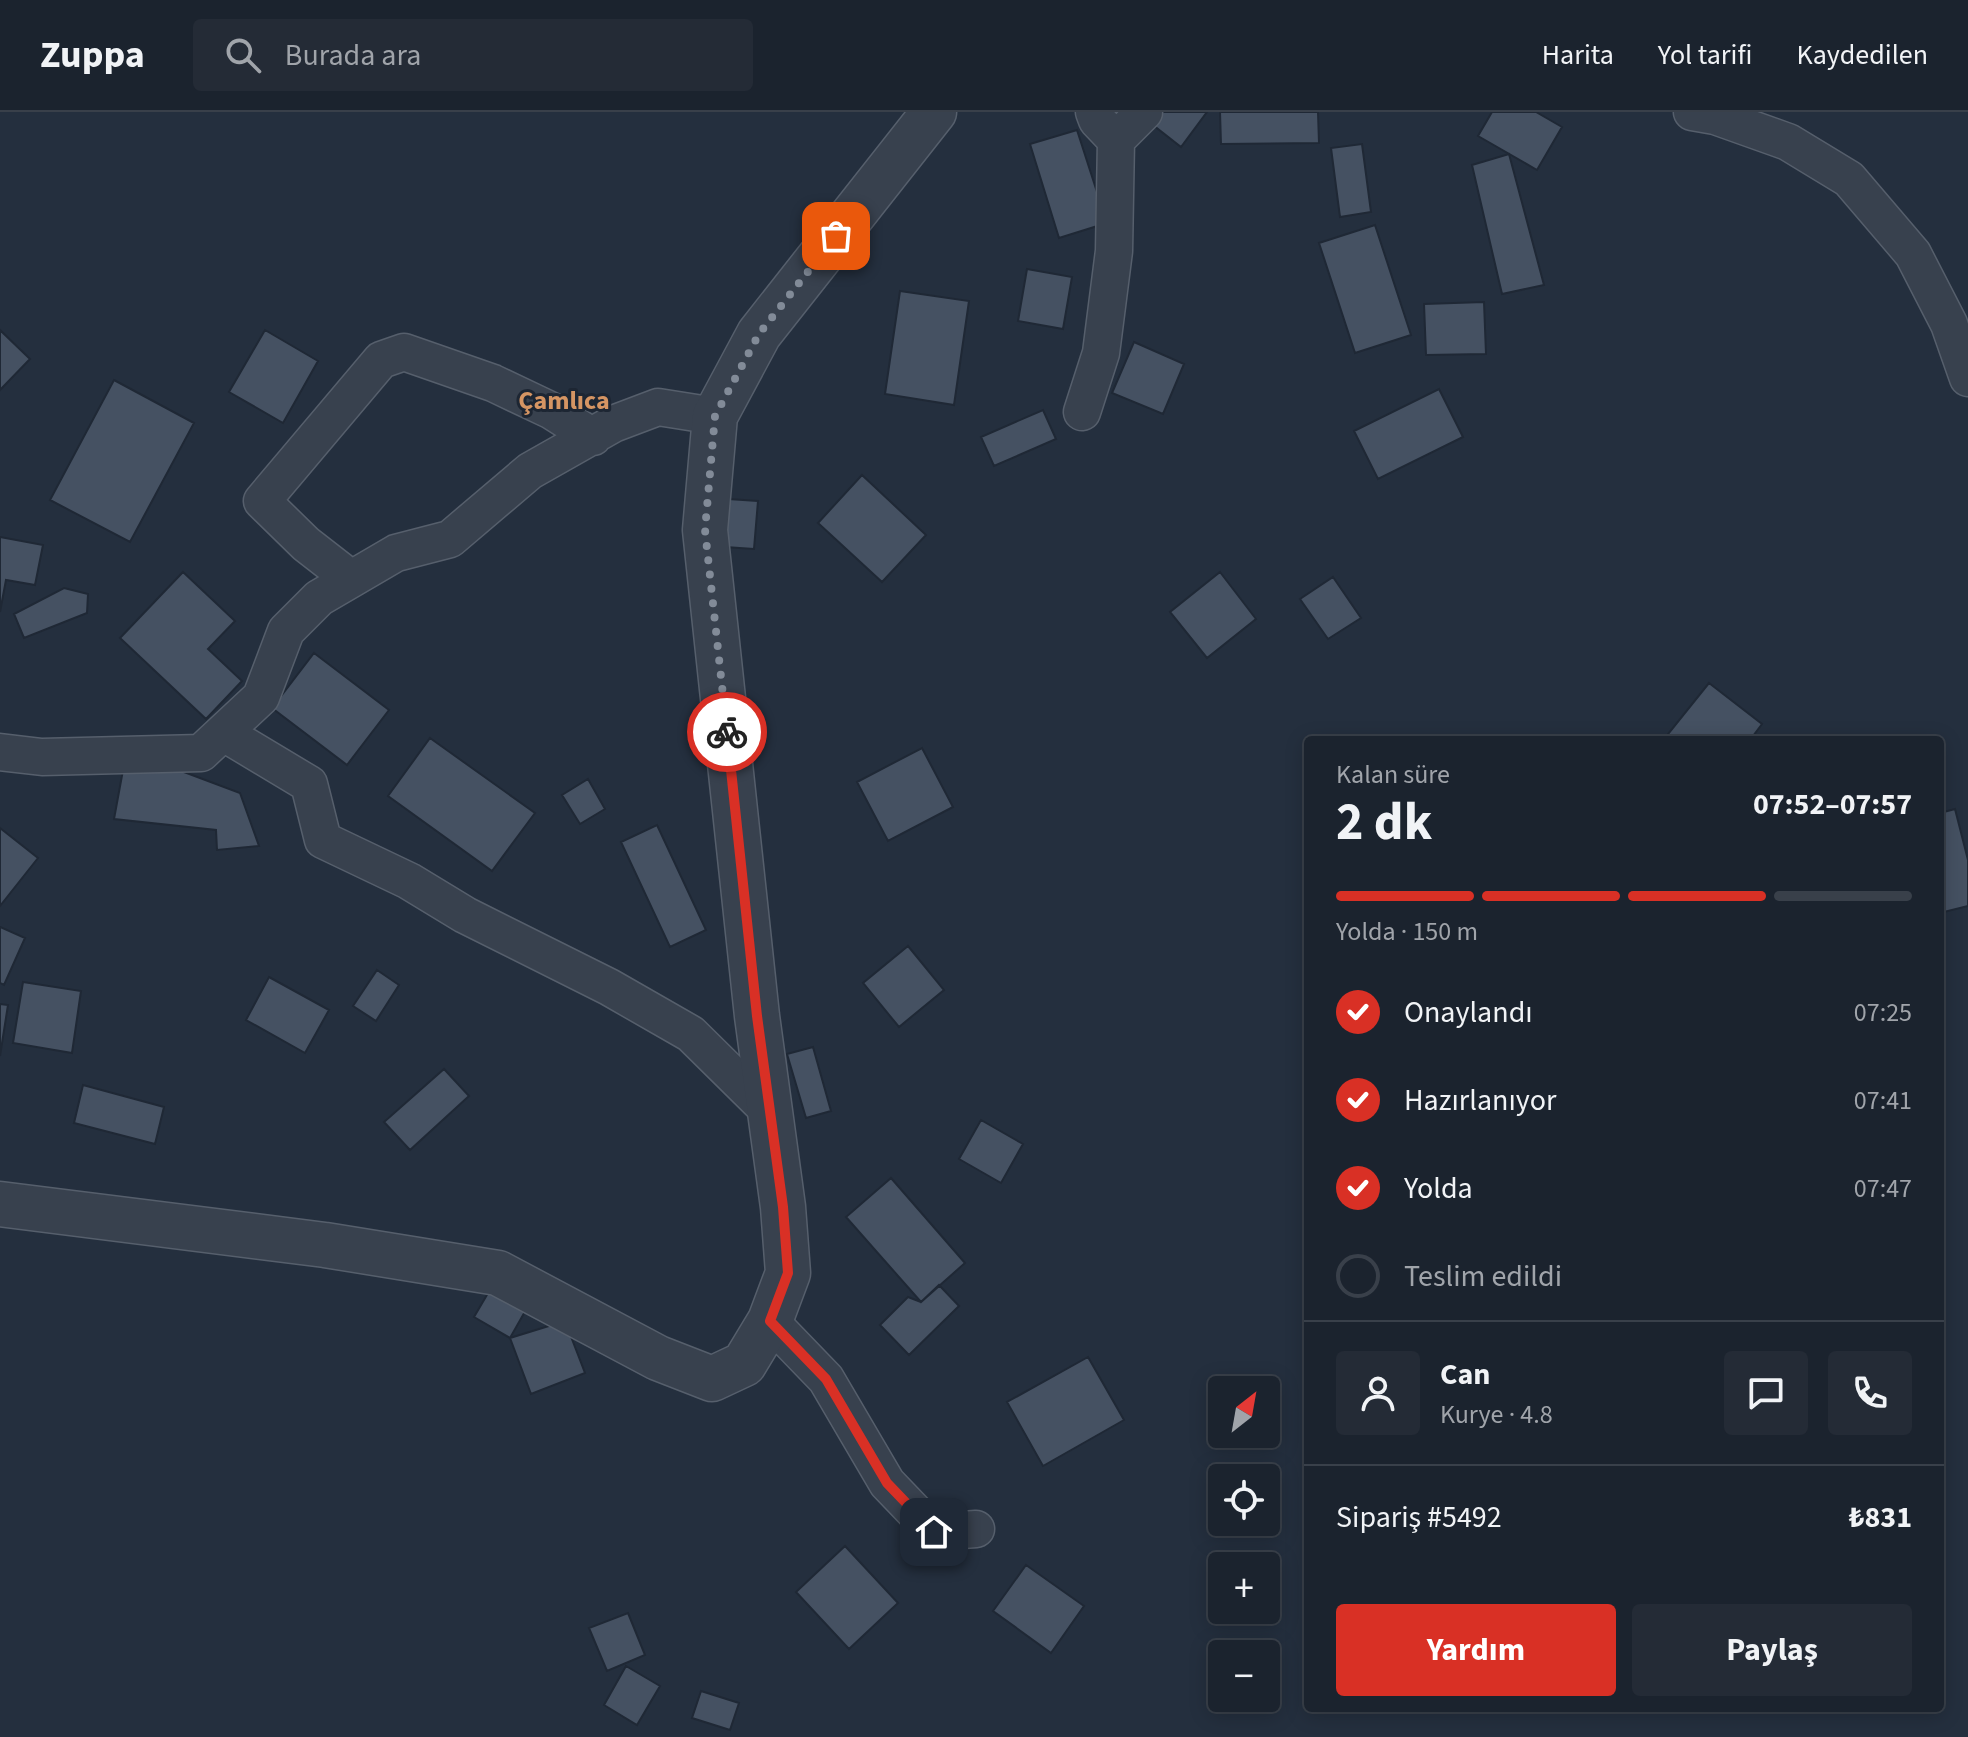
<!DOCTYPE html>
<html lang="tr">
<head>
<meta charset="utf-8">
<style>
  :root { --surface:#1b232e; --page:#242b36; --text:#f1f3f6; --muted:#a0a4aa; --line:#39404a; --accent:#d93025 }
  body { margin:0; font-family:"Source Sans 3",sans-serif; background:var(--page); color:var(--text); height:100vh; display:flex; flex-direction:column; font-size:30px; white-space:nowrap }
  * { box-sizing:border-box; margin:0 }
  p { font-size:26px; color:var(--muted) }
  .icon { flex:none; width:44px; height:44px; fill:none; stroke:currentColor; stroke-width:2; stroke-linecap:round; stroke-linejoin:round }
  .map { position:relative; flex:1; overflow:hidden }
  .panel { position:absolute; left:1304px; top:624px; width:640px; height:976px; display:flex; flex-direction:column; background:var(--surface); border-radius:8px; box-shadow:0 4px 20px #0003,0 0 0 2px var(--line) }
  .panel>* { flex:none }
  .needle { width:52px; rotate:31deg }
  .fabs { position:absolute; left:1208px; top:1264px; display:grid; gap:16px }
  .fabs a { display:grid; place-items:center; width:72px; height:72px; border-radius:8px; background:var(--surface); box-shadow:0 4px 20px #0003,0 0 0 2px var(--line); font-size:40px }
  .pin { position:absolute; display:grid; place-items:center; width:68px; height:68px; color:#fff; margin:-34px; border-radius:16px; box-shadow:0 4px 12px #0006 }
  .courier { position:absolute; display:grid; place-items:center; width:80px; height:80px; margin:-40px; border:6px solid #d93025; border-radius:50%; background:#fff; color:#222; box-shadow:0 2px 10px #0007 }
  .summary em { font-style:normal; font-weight:700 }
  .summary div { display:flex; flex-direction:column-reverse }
  .summary { display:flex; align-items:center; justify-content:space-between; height:136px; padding:0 32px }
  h1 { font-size:52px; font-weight:700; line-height:60px }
  .bar { display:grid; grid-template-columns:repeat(4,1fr); gap:12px 8px; align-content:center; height:96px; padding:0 32px }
  .bar i { height:10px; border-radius:6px; background:var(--line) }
  .bar .current { background:var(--accent) }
  .bar p { grid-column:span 4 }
  .line { display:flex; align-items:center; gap:20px; padding:0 32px; border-top:2px solid var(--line) }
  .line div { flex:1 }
  .round { display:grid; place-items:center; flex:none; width:84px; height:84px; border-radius:8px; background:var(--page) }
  ol { padding:0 32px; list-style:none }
  li { display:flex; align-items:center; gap:24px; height:88px }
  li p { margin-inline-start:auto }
  li .icon { padding:8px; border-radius:50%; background:var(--accent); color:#fff; stroke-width:4 }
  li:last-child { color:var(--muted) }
  li i { width:44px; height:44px; border:4px solid var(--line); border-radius:50% }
  .action { display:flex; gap:16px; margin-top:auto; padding:16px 32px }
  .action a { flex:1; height:92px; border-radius:8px; background:var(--accent); color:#fff; font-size:32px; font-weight:700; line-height:92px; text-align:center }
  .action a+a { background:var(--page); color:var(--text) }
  header { display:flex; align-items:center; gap:48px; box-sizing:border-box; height:112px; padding:0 40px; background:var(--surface); border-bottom:2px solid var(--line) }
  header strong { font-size:38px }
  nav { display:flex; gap:44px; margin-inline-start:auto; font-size:28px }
  .search { width:560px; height:72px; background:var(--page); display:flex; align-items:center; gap:20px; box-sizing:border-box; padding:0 28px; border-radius:8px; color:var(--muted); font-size:30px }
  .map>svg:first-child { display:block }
</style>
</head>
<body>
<header>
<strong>Zuppa</strong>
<div class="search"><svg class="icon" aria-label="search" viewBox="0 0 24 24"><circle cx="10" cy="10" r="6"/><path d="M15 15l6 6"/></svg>Burada ara</div>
<nav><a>Harita</a><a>Yol tarifi</a><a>Kaydedilen</a></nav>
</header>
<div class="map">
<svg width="1968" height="1625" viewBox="0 0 1968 1625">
  <rect width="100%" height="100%" fill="#242f3e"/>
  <path fill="#455162" stroke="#1f2835" stroke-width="2" d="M1163 0H1207L1181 35 1153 13Z
    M1220 0H1318L1319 31 1221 32Z
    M1492 0H1536L1562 15 1537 58 1478 24Z
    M1077 18 1107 111 1059 126 1030 32Z
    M1362 32 1371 100 1340 105 1331 36Z
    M1509 42 1544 173 1502 182 1472 53Z
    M1375 113 1411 223 1355 241 1319 131Z
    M1027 157 1072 165 1063 217 1018 209Z
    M900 179 969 189 954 293 885 282Z
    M1484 190 1486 242 1426 243 1424 192Z
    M0 218 30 247 0 278Z
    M265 218 318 249 283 311 229 280Z
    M1134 230 1184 252 1163 302 1112 281Z
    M114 268 194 311 130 430 50 388Z
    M1439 277 1463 325 1378 367 1354 319Z
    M1043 298 1056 327 994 354 981 325Z
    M862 363 926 423 882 470 818 411Z
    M728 387 758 389 754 437 725 435Z
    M0 425 43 433 35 473 6 468 0 500Z
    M183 460 235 509 208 537 242 569 206 607 120 526Z
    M1220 460 1256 507 1207 546 1170 500Z
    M1333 465 1361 506 1328 527 1300 487Z
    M64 476 88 482 87 501 24 526 14 502Z
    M314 541 389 598 347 653 272 596Z
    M1709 571 1762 612 1750 628H1676L1668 622Z
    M430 626 535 701 492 759 388 684Z
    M922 636 953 695 888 729 857 670Z
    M176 657 240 681 259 734 217 738 216 718 114 707 123 658Z
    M588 667 605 697 580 712 562 683Z
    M1955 697 1968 748V794L1940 801V701Z
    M657 713 706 818 670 835 621 730Z
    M0 716 38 746 0 794Z
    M0 815 25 826 4 873 0 871Z
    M908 834 944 878 899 915 863 871Z
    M377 858 399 873 376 909 353 894Z
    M269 865 329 898 305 941 246 908Z
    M23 870 81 879 72 941 13 931Z
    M0 892 8 893 0 944Z
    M813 935 831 999 806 1006 787 942Z
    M444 957 469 984 410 1038 384 1010Z
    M83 973 164 995 155 1032 74 1011Z
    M981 1008 1023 1032 1001 1071 959 1047Z
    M891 1066 965 1151 921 1190 846 1105Z
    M939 1173 959 1194 909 1243 880 1213 908 1185 921 1190Z
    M491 1176 527 1196 510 1226 474 1205Z
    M565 1209 585 1261 531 1282 510 1226Z
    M1088 1245 1124 1308 1043 1354 1007 1290Z
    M845 1434 898 1491 849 1537 796 1480Z
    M1026 1453 1084 1494 1051 1541 993 1499Z
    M628 1501 645 1543 607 1559 589 1516Z
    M626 1554 660 1574 637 1613 604 1593Z
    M701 1579 739 1591 730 1618 692 1606Z"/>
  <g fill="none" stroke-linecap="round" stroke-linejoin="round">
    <defs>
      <path id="minor" d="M1094 0 1097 8 1116 28
        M1692 0 1715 4 1788 30 1849 67 1913 142 1949 212 1968 266
        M1082 300 1101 241 1114 139 1116 28 1144 0
        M351 467 306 432 262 389 381 248 404 240 493 271 552 299 593 325
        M224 621 309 672 323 728 409 769 465 803 609 875 691 922 771 1001
        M0 640 42 645 201 641 261 585 286 519 319 486 396 441 450 427 530 359 613 312 658 295 715 304
        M770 1209 826 1267 887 1371 934 1420 976 1417"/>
      <path id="tertiary" d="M0 1092 325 1133 498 1161 658 1246 712 1267 744 1252 770 1209 788 1161 783 1095 757 904 705 418 715 304 759 222 934 0"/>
    </defs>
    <use href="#minor" stroke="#565f6c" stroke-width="39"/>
    <use href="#tertiary" stroke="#565f6c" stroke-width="47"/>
    <use href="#minor" stroke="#38414e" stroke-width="36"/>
    <use href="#tertiary" stroke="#38414e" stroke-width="44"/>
  </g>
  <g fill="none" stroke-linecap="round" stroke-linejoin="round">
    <path stroke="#828b98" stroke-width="8" stroke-dasharray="0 14.4" d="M727 620 705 418 715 304 759 222 836 124"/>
    <path stroke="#d93025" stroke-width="10" d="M727 620 757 904 783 1095 788 1161 770 1209 826 1267 887 1371 934 1420"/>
  </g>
  <g text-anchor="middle" stroke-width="6" stroke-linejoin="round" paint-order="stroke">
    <g font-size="26" font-weight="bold" fill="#d59563" stroke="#1d2633">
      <text x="564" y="297">Çamlıca</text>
    </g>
  </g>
</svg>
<div class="fabs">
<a><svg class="needle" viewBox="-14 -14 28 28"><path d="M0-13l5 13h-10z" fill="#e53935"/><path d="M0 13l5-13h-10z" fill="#a0a4aa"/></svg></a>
<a><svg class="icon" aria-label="locate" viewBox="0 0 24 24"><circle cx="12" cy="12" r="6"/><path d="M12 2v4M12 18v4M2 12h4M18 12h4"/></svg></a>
<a>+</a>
<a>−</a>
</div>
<div class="pin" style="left:836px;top:124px;background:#ea580c"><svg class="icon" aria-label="bag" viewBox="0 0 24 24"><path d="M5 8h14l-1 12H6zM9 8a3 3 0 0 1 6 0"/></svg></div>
<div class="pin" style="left:934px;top:1420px;background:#1f2937"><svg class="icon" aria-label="home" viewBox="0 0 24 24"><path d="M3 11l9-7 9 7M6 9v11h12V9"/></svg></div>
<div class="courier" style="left:727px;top:620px"><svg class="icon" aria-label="bike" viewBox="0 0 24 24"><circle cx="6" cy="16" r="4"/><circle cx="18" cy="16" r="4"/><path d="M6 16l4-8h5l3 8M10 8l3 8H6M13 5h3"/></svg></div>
<section class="panel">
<div class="summary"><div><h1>2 dk</h1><p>Kalan süre</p></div><em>07:52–07:57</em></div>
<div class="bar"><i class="current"></i><i class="current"></i><i class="current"></i><i></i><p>Yolda · 150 m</p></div>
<ol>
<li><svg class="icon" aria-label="check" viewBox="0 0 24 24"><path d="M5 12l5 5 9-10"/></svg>Onaylandı<p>07:25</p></li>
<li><svg class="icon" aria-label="check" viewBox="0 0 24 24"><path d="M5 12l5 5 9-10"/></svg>Hazırlanıyor<p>07:41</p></li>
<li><svg class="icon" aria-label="check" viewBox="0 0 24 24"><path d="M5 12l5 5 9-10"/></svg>Yolda<p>07:47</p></li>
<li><i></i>Teslim edildi</li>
</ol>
<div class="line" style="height:144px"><a class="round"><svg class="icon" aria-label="person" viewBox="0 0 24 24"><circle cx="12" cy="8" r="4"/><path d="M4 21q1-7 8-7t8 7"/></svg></a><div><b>Can</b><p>Kurye · 4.8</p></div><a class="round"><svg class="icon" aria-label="chat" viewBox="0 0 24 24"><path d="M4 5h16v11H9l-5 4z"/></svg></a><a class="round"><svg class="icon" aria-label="phone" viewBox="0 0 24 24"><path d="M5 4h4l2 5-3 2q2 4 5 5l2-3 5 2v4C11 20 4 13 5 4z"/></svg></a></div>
<div class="line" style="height:104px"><div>Sipariş #5492</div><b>₺831</b></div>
<div class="action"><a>Yardım</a><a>Paylaş</a></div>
</section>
</div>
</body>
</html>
